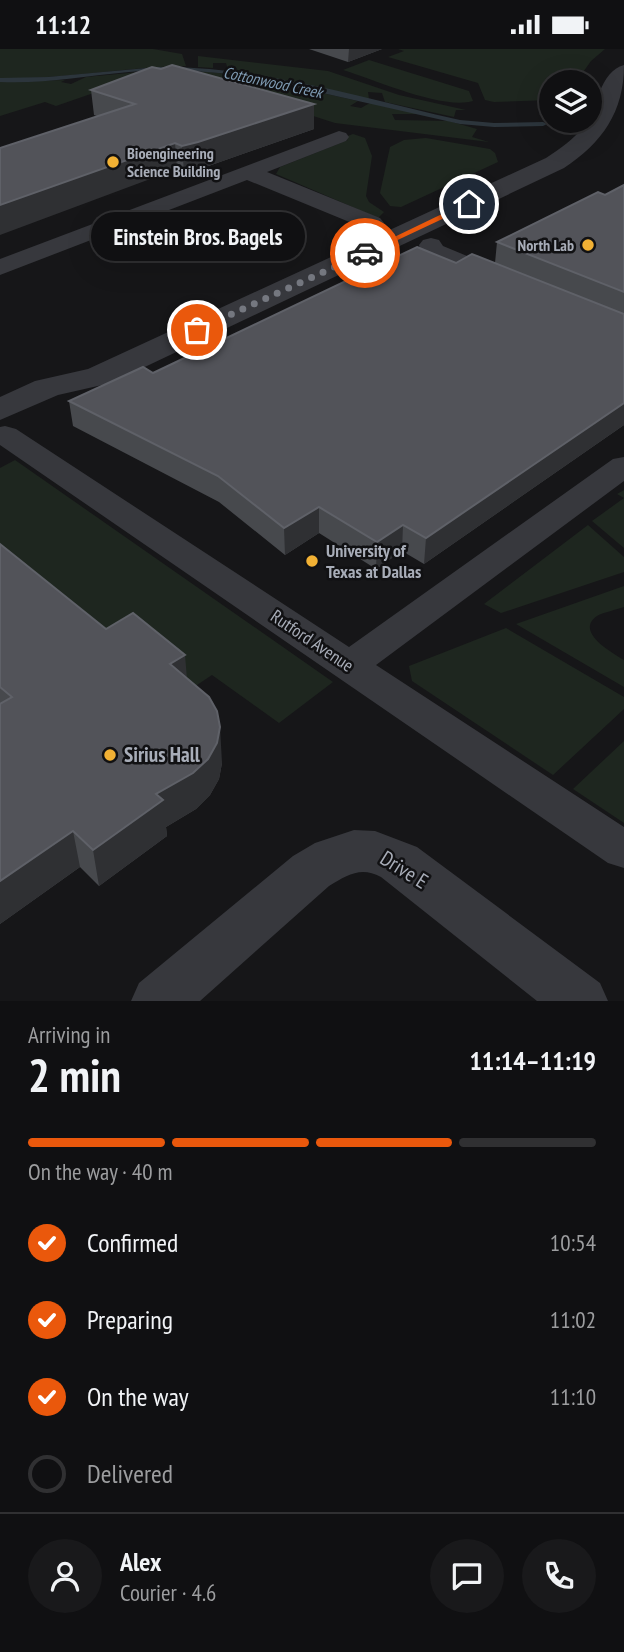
<!DOCTYPE html>
<html lang="en">
<head>
<meta charset="utf-8">
<style>
  :root { --surface:#101012; --page:#19191b; --text:#f1f3f6; --muted:#9c9d9f; --line:#303032; --accent:#ea580c }
  body { margin:0; font-family:"PT Sans Narrow",sans-serif; background:var(--page); color:var(--text); height:100vh; display:flex; flex-direction:column; font-size:26px; white-space:nowrap }
  * { box-sizing:border-box; margin:0 }
  p { font-size:23px; color:var(--muted) }
  .icon { flex:none; width:38px; height:38px; fill:none; stroke:currentColor; stroke-width:2; stroke-linecap:round; stroke-linejoin:round }
  .map { position:relative; height:952px; overflow:hidden }
  .drawer { display:flex; flex-direction:column; background:var(--surface); flex:1 }
  .drawer>* { flex:none }
  .buttons { position:absolute; left:539px; top:21px; display:grid; gap:14px }
  .buttons a { display:grid; place-items:center; width:63px; height:63px; border-radius:50%; background:var(--surface); box-shadow:0 7px 28px #0002,0 0 0 2px var(--line); font-size:35px }
  .pin { position:absolute; display:grid; place-items:center; width:60px; height:60px; color:#fff; margin:-30px; border:4px solid #fff; border-radius:50%; box-shadow:0 2px 7px #0007 }
  .courier { position:absolute; display:grid; place-items:center; width:70px; height:70px; margin:-35px; border:5px solid #ea580c; border-radius:50%; background:#fff; color:#222; box-shadow:0 2px 9px #0007 }
  .bubble { position:absolute; height:49px; border-radius:24px; background:var(--surface); box-shadow:0 7px 28px #0002,0 0 0 2px var(--line); font-size:23px; font-weight:700; line-height:49px; text-align:center }
  .head em { font-style:normal; font-weight:700 }
  .head div { display:flex; flex-direction:column-reverse }
  .head { display:flex; align-items:center; justify-content:space-between; height:119px; padding:0 28px }
  h1 { font-size:46px; font-weight:700; line-height:52px }
  .bar { display:grid; grid-template-columns:repeat(4,1fr); gap:10px 7px; align-content:center; height:84px; padding:0 28px }
  .bar i { height:9px; border-radius:5px; background:var(--line) }
  .bar .active { background:var(--accent) }
  .bar p { grid-column:span 4 }
  .line { display:flex; align-items:center; gap:18px; padding:0 28px; border-top:2px solid var(--line) }
  .line div { flex:1 }
  .round { display:grid; place-items:center; flex:none; width:74px; height:74px; border-radius:37px; background:var(--page) }
  ol { padding:0 28px; list-style:none }
  li { display:flex; align-items:center; gap:21px; height:77px }
  li p { margin-inline-start:auto }
  li .icon { padding:7px; border-radius:50%; background:var(--accent); color:#fff; stroke-width:4 }
  li:last-child { color:var(--muted) }
  li i { width:38px; height:38px; border:4px solid var(--line); border-radius:50% }
  .status { display:flex; justify-content:space-between; align-items:center; height:49px; padding:0 35px; background:var(--surface); direction:ltr }
  .status svg { height:19px; fill:currentColor }
  .map>svg:first-child { display:block }
</style>
</head>
<body>
<div class="status"><b>11:12</b><svg viewBox="0 0 49 12"><path d="M0 12V9h3v3zM5 12V6h3v6zM10 12V3h3v9zM15 12V0h3v12zM26 1h20v11H26zM47 4h2v5h-2z"/></svg></div>
<div class="map">
<svg width="624" height="952" viewBox="0 0 624 952">
  <rect width="100%" height="100%" fill="#161618"/>
  <path fill="#1e261f" d="M0 0H153L182 5 186 17C123 18 62 31 0 29Z
    M398 0H605L591 12 576 33H551V51L494 53 485 51 478 34 388 8 404 2Z
    M198 7 328 22 399 46 466 61H456L454 68 385 53 382 44 368 43 369 50 228 21 226 14H213V19L198 18Z
    M369 11 469 42 473 52C442 61 376 31 343 21Z
    M160 21 56 57 45 53 0 67V33L65 31 61 33 71 35 86 28Z
    M201 22 237 26 231 31 241 33 249 28 288 36 284 39 300 43 305 40 358 52 350 57 361 59 370 54 420 65H392L395 71 449 72 477 80 472 88 489 93 335 74 204 32Z
    M353 85 365 89 372 107 366 147 369 153 384 163 378 169 276 125 280 118 348 91 342 89Z
    M426 89 490 100 495 104 498 113 401 158 390 157 380 144 390 98 404 91Z
    M15 411 333 633 279 674 212 626 188 642 0 523V419Z
    M624 441V499L592 472 624 449 617 445Z
    M588 476 624 508V523L501 564 484 555Z
    M624 537V558C616 561 604 563 597 567 574 583 613 604 624 611V638L516 575Z
    M506 579 624 648V660L553 726 412 632 409 617Z
    M624 692V774L573 740Z"/>
  <g fill="none" stroke-linecap="round" stroke-linejoin="round">
    <path fill="#2c353c" fill-rule="evenodd" d="M158 18C261 17 361 49 460 71L494 74 543 73 547 75 543 77 494 78 460 75 247 27C208 22 168 19 129 23 85 27 44 35 0 33V29L48 28Z"/>
    <path fill="#37383d" fill-rule="evenodd" d="M339 82 346 84 349 88 346 92 267 123 380 169 384 174 380 179H364L247 131 0 226V210Z
      M431 189 439 191 443 197 508 224 512 229 508 234 499 237 490 234 421 205 419 196 423 191Z
      M5 377 16 380 349 598 613 410 624 408V432L376 616 624 778V819L608 814 0 396V378Z"/>
    <path fill="#37383d" fill-rule="evenodd" d="M624 16C624 63 602 94 564 119L111 334 58 346 0 371V348L35 332 88 320 546 109C560 100 574 90 584 77 596 61 600 22 624 16Z
      M354 781 375 782 417 798 600 934 608 952H537L381 828C361 817 347 826 329 837L200 952H131L139 934 293 807 315 794Z"/>
  </g>
  <path fill="#47494d" d="M309 0H382L348 13Z
    M91 41 314 55V80L200 120 184 123 177 120 97 67 94 66Z
    M624 136V376L424 515 402 502 376 520 319 484 285 506 219 453 73 377 69 352 153 324 456 214H495L497 193 605 146Z
    M0 495 106 580 187 629 222 714 219 730 210 746 196 760 166 778 167 787 99 837 80 818 0 875Z"/>
  <path fill="#2f3033" d="M349 0H382L348 13Z
    M314 55V80L200 120 184 123 182 97Z
    M175 94 177 120 0 186V156Z
    M624 354V376L424 515 426 489Z
    M319 458V484L285 506 284 479Z
    M403 476 402 502 376 520 377 493Z
    M185 606 188 642 170 615Z
    M220 678 222 714 219 730 210 746 196 760 166 778 167 787 99 837 93 801Z
    M73 782 80 818 0 875V832Z"/>
  <path fill="#525359" stroke="#5f6168" stroke-width="2" d="M172 16 314 55 198 93 182 97 175 94 0 156V99L135 55 91 41 152 18 161 20Z
    M624 136V243L497 193 598 143 605 146Z
    M417 198 456 214 472 205 624 265V354L426 489 403 476 377 493 319 458 284 479 218 427 69 352 143 318 153 324Z
    M0 495 106 580 133 564 185 606 170 615 209 648 217 662 220 678 217 694 208 710 193 724 156 745 163 751 93 801 73 782 0 832V655L12 648 0 638Z"/>
  <path fill="#ea580c" d="M469 152 472 156 368 205 361 204Z"/>
  <g fill="none" stroke-linecap="round" stroke-linejoin="round">
    <path stroke="#757880" stroke-width="7" stroke-dasharray="0 12.6" d="M197 281 365 204"/>
  </g>
  <g fill="#f2b134" stroke="#111113" stroke-width="2.5">
    <circle cx="113" cy="113" r="7"/>
    <circle cx="588" cy="196" r="7"/>
    <circle cx="312" cy="512" r="7"/>
    <circle cx="110" cy="706" r="7"/>
  </g>
  <g text-anchor="middle" stroke-width="5" stroke-linejoin="round" paint-order="stroke">
    <g font-size="16" font-style="italic" fill="#7f9bb3" stroke="#111113">
      <text transform="translate(273 33) rotate(12)" y="6">Cottonwood Creek</text>
    </g>
    <g font-size="16" font-weight="bold" fill="#a8adb8" stroke="#111113" text-anchor="start">
      <text x="127" y="110">Bioengineering<tspan x="127" dy="18">Science Building</tspan></text>
      <text x="574" y="202" text-anchor="end">North Lab</text>
    </g>
    <g font-size="18" font-weight="bold" fill="#a8adb8" stroke="#111113" text-anchor="start">
      <text x="326" y="508">University of<tspan x="326" dy="21">Texas at Dallas</tspan></text>
    </g>
    <g font-size="18" fill="#a8adb8" stroke="#111113">
      <text transform="translate(312 592) rotate(34)" y="6">Rutford Avenue</text>
    </g>
    <g font-size="21" font-weight="bold" fill="#a8adb8" stroke="#111113" text-anchor="start">
      <text x="124" y="713">Sirius Hall</text>
    </g>
    <g font-size="21" fill="#a8adb8" stroke="#111113">
      <text transform="translate(404 821) rotate(32)" y="7">Drive E</text>
    </g>
  </g>
</svg>
<div class="buttons">
<a><svg class="icon" aria-label="layers" viewBox="0 0 24 24"><path d="M12 4l9 5-9 5-9-5zM3 14l9 5 9-5"/></svg></a>
</div>
<div class="pin" style="left:197px;top:281px;background:#ea580c"><svg class="icon" aria-label="bag" viewBox="0 0 24 24"><path d="M5 8h14l-1 12H6zM9 8a3 3 0 0 1 6 0"/></svg></div>
<div class="pin" style="left:469px;top:155px;background:#1f2937"><svg class="icon" aria-label="home" viewBox="0 0 24 24"><path d="M3 11l9-7 9 7M6 9v11h12V9"/></svg></div>
<div class="courier" style="left:365px;top:204px"><svg class="icon" aria-label="car" viewBox="0 0 24 24"><path d="M5 17H2v-5l4-1 3-4h7l3 4 3 1v5h-3M9 17h6M6 11h13"/><circle cx="7" cy="17" r="2"/><circle cx="17" cy="17" r="2"/></svg></div>
<div class="bubble" style="left:91px;top:163px;width:214px">Einstein Bros. Bagels</div>
</div>
<section class="drawer">
<div class="head"><div><h1>2 min</h1><p>Arriving in</p></div><em>11:14–11:19</em></div>
<div class="bar"><i class="active"></i><i class="active"></i><i class="active"></i><i></i><p>On the way · 40 m</p></div>
<ol>
<li><svg class="icon" aria-label="check" viewBox="0 0 24 24"><path d="M5 12l5 5 9-10"/></svg>Confirmed<p>10:54</p></li>
<li><svg class="icon" aria-label="check" viewBox="0 0 24 24"><path d="M5 12l5 5 9-10"/></svg>Preparing<p>11:02</p></li>
<li><svg class="icon" aria-label="check" viewBox="0 0 24 24"><path d="M5 12l5 5 9-10"/></svg>On the way<p>11:10</p></li>
<li><i></i>Delivered</li>
</ol>
<div class="line" style="height:126px"><a class="round"><svg class="icon" aria-label="person" viewBox="0 0 24 24"><circle cx="12" cy="8" r="4"/><path d="M4 21q1-7 8-7t8 7"/></svg></a><div><b>Alex</b><p>Courier · 4.6</p></div><a class="round"><svg class="icon" aria-label="chat" viewBox="0 0 24 24"><path d="M4 5h16v11H9l-5 4z"/></svg></a><a class="round"><svg class="icon" aria-label="phone" viewBox="0 0 24 24"><path d="M5 4h4l2 5-3 2q2 4 5 5l2-3 5 2v4C11 20 4 13 5 4z"/></svg></a></div>
</section>
</body>
</html>
